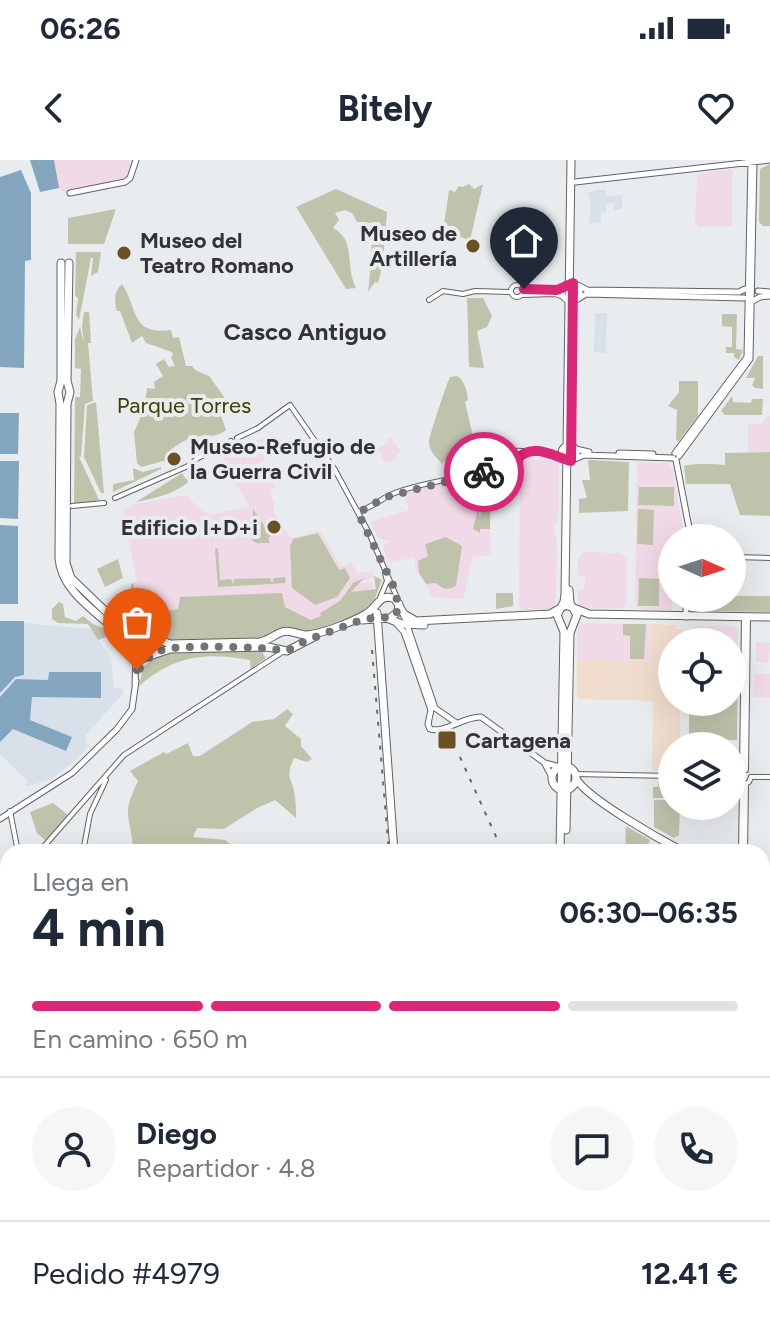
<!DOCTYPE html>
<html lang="es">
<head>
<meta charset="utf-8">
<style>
  :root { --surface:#fff; --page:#f6f6f7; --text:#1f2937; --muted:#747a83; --line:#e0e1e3; --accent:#db2777 }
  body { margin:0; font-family:Figtree,sans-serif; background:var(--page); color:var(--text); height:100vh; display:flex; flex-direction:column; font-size:30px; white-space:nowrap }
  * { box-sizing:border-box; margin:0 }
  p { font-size:26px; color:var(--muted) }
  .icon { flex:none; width:44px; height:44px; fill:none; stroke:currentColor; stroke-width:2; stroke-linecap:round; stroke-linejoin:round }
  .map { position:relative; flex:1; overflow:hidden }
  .drawer { position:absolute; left:0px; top:684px; width:770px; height:496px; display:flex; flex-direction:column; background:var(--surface); border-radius:24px 24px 0 0; box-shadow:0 8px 32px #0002 }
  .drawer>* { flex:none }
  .needle { width:52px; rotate:93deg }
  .fabs { position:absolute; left:658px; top:364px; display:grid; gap:16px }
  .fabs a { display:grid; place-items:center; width:88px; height:88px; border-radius:50%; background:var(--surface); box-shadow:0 8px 32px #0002; font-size:40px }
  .pin { position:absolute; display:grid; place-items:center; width:68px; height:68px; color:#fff; margin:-82px -34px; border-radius:50% 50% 50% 0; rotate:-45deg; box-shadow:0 0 8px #0007 }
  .pin .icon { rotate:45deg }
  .courier { position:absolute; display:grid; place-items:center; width:80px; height:80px; margin:-40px; border:6px solid #db2777; border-radius:50%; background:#fff; color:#222; box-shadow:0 2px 10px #0007 }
  .overview em { font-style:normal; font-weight:700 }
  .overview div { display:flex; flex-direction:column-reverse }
  .overview { display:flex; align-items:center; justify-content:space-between; height:136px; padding:0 32px }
  h1 { font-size:52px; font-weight:700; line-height:60px }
  .bar { display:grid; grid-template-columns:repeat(4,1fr); gap:12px 8px; align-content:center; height:96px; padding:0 32px }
  .bar i { height:10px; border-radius:6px; background:var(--line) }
  .bar .on { background:var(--accent) }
  .bar p { grid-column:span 4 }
  .line { display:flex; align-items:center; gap:20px; padding:0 32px; border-top:2px solid var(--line) }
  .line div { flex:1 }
  .round { display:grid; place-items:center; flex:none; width:84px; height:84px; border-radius:42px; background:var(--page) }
  .status { display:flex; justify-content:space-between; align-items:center; height:56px; padding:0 40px; background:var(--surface); direction:ltr }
  .status svg { height:22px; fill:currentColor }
  header { display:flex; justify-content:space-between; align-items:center; height:104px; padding:0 32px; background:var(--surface); font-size:36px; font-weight:700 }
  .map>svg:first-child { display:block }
</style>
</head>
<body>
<div class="status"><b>06:26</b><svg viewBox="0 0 49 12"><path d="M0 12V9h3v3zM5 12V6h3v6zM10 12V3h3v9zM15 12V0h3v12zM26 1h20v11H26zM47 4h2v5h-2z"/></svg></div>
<header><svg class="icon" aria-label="back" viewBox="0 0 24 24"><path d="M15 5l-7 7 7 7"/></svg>Bitely<svg class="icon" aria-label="heart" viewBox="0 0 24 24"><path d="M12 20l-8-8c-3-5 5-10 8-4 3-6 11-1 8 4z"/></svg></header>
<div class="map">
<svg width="770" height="1180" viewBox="0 0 770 1180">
  <rect width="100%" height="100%" fill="#e9ecee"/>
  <path fill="#d8e0e9" d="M597 30H606V36L622 35V49L614 50V43L606 44V52L601 53V62L589 64 591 41 588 33Z
    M595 153H607L606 193 594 192Z
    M24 463 91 469 111 498 114 528 123 529 122 535 86 575 85 581 89 586 75 601 50 620 27 626 25 624 27 621 0 594V582L12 569 72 577 30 560 32 537 100 538 49 512 48 520 16 519 0 537V533L15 516H24Z"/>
  <path fill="#f1dae7" d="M54 0H133L126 18 63 32 59 28Z
    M732 9V66L699 67 695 63 697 17 701 13Z
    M770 256V292L748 293V264H762L765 258Z
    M272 272 282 289 249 309 248 317 259 321 268 316 276 327 270 332 274 341V353L291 378 321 371 341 407 351 402 357 413 373 411 374 417 358 423 373 422 374 429 354 432 353 445 311 460 284 446 282 434 180 438 178 449 137 456 133 423 137 422 123 348H132L133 344 188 335 195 345 210 355 250 346 221 300Z
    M390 277 401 292 397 294V299L385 303 378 288 388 283 386 279Z
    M463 298 489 306 487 310 491 314 490 395 473 397 463 439 431 437 424 418 417 415 414 398 388 402 383 385 390 381 378 378 370 362 409 350 405 333 466 312Z
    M526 298 559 301 558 357 554 369 557 382 556 444 551 449 522 450 519 447 520 303Z
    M637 302 667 303 672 308 684 374 672 378V450L639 449 635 445Z
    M584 392 621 393 627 399 626 445 622 449 581 448 578 444V430H584L585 416 578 415V398Z
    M583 463 651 464 650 501 577 500 578 468Z
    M695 466H734L738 470V500H732V482H690V470Z
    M756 482 770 483 768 503 756 502Z
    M754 514H770V538L753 537Z"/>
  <path fill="#f1ddce" d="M651 464 677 465V469H682V482H672V542H680V586H672V610H652L653 541 577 539V500L650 501Z
    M96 1172H355L360 1180H94Z"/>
  <path fill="#c0c3ac" d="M770 4V66H763L759 62 760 9Z
    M469 24 474 29 483 24 470 80 443 72 449 30 455 32 459 26 463 27Z
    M336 29 387 52 383 103 378 123 375 122 368 132 371 104 374 101 371 98 373 63 357 62 352 53 345 50 335 53 339 60 333 68C357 81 344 104 356 128L346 129 296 47Z
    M116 49 104 84H68V58Z
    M76 92H101L98 112 91 116 93 98H91L79 160 76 155 78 138 75 136Z
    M122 124C139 150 130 175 171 170L173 178 179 177 186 206H192L195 210 209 216 225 238 222 239 221 256 226 270C214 279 207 274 195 277 183 280 175 286 166 294L167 300 141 307 137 303 134 272 144 249 147 228 155 229 154 222 163 216 156 204 164 199 169 207 175 206 171 197 173 195 172 192 146 183 142 176 132 183 120 151H117C114 142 114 131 122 124Z
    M467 138H483L492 156 487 167 477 171 484 208 469 207Z
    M84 152H89L91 183H88L93 241 85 244 81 297H79L100 342 74 344 75 237H80L81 209 75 208V179L80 167 84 183 82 167Z
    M722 154H737L736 189 743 190 739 200 734 197V193H726V187H732V167L722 166Z
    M758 196H763V229L755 228 752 225 755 218H746Z
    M457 216C465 221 467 231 468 240L465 242 475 285 484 283 489 306 472 312 466 311 463 297 457 298 452 294 442 304C437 298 429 291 429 283 428 279 448 220 450 217Z
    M679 221H698V256L678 282 676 279 677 250 668 246 679 232Z
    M732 236 733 242 751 243 752 239H763L762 255H725L721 251Z
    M96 242 104 333H101L84 297 87 245Z
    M770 292V356L740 355 730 324H686L684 306C692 303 717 304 725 305V293Z
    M588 300 629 302 628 351 579 353V339L587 338 582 320H590Z
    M194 304 198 312C184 331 159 338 136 342L182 313 186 319 191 317 189 310Z
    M161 307V309L113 332V324L134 320 133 308 143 312Z
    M639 327H674V346L638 345Z
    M478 348 480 358 481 351H490V369H480V373L473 369Z
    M253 349 271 376 268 378 270 383H256L252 380Z
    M638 349 654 350 653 385 637 384Z
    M318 373 339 410 345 408 350 418 337 437 315 445 292 428 290 386 293 379Z
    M446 377 462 386 456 426C447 431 443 429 436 423L426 424 419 413 418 401 428 396 425 384Z
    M218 388 220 420 231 419 233 424 234 419 270 418 272 423 274 418 285 417 286 423 218 427 215 389Z
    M118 399 123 418 105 427 97 409Z
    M374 416 382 420 374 441 365 452 310 472 274 475 259 479 170 481 138 469 133 457 131 424 133 423 138 456 178 449 180 437 282 433 285 447 311 460 321 456 320 453 340 441 353 423 364 418 351 432 376 429Z
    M639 418 659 419V446H638Z
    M496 433H513V446L496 449Z
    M732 436H770V452L711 451 712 438H732Z
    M59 442 63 444 65 457 76 461 83 456 93 464 110 471 111 481 106 477 98 480 88 464 58 463 52 459V449Z
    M623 464H646L644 499H630V476L623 475Z
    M261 490 266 498 251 509 250 500C206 492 175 495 139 526L143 507 159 496 170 492Z
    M732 500H738L737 580H689V542H732Z
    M287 549 293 554 285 566 301 579V586L312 599 307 602 294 598C284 621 293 617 295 637 296 644 296 651 296 658L275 640 257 648 224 669 197 668 193 677 225 680 231 685V692H141L138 687 133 688C130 653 121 656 138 621L130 611 164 592 166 594 188 583 193 596H200L252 562 274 559Z
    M658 621H672V638H653V627H658Z
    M654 640H672V646H680L679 675 674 678 654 667Z
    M53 643 68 655 46 681 37 673 30 652Z
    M626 666 650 680 646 692H625Z"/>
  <path fill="#83a5bd" d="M30 0H54L59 28 40 32Z
    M21 10 31 33V100L25 101 24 208 0 207V17Z
    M0 253H19L18 294H0Z
    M0 301H19L18 359 0 358Z
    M0 365 18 366V444H0Z
    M0 461H24V515L15 517 0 533Z
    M49 512H101V538L32 537 30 560 72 577 66 591 13 569 0 582V537L16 519 48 520Z"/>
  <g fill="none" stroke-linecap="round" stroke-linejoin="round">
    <path stroke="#83a5bd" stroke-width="4" d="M63 1180 81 1172"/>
    <defs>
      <path id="tertiary" d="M511 131a6 6 0 1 1 12 0a6 6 0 1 1-12 0Z
        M522 128 555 130 564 126
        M522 135 555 134 564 137
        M429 140 443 131 463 134 475 131 511 132
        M237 278 258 268 290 245 335 310 369 373 398 440
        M493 310V290L550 292 564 299
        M115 338 188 306 198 298 231 281
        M72 346 104 343
        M358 352C368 348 377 343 386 337 407 325 490 310 516 311V291
        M732 397 770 398
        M380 438 387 421 385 413
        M742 609 744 456
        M746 610 748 456
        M575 614 672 616
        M735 617 738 622 743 625 749 622 751 617
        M751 617H770
        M10 651 18 692
        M39 692 124 595 284 491
        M83 692 90 654 106 620
        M741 692 742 625
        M745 692 746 624
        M0 721 8 719
        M0 844 8 847
        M0 865 8 857"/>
      <path id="secondary" d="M575 22 770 0
        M70 33 125 22 130 18 136 0
        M562 132a9 9 0 1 1 18 0a9 9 0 1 1-18 0Z
        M578 125 587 130 739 132 745 129
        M758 131 770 132
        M578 139 586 134 744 138
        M751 142 760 137 770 136
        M561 293a8 8 0 1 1 16 0a8 8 0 1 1-16 0Z
        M576 289 589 292
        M619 293 653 294
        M675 293 747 197 751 0
        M679 296 750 199 754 0
        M575 299 584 295 673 298
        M676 300 691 378
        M403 453 435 548 455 562
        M686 457V438
        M396 463 404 472 431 550 428 564 430 569C444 574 464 556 481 557L545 603 560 607
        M135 524 136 497
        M545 604 552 617
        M0 659 72 613 117 569 132 549 136 521"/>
      <path id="primary" d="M61 103V221L58 232 60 244 59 398C61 434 104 456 126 480 133 487 132 494 141 499L170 489 268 487 287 491 316 476
        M69 103 67 221 70 232 67 244 66 403 71 418 127 472 147 475 170 484 260 482C269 480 274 475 282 472 289 469 299 475 307 475 324 473 350 463 366 454 378 447 380 432 395 439L404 454 416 461 550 454 566 445 589 454 770 457
        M377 453 394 692
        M389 459 402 464 424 465
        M362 460 390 458 398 452 399 444
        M552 618a12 12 0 1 1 24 0a12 12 0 1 1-24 0Z
        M576 618C584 637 663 681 684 692
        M566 670 570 473 577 455 570 443 569 430
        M560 692 564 472 557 455 564 442 565 434 571 0
        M762 724 770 727
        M520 1172 530 1180"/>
      <path id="trunk" d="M0 944 8 950
        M0 952 8 958
        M425 1172 458 1180
        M543 1172 553 1180
        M731 1174 752 1180
        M456 1176 473 1180
        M671 1180 705 1173"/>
    </defs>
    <use href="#tertiary" stroke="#606264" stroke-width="6"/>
    <use href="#secondary" stroke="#606264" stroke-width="7"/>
    <use href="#primary" stroke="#606264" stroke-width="9"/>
    <use href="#trunk" stroke="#606264" stroke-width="9"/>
    <use href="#tertiary" stroke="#fff" stroke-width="4"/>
    <use href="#secondary" stroke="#fff" stroke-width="5"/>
    <use href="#primary" stroke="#fff" stroke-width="7"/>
    <use href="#trunk" stroke="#fff" stroke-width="7"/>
    <path stroke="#67696a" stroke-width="2" stroke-dasharray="4 8" stroke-linecap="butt" d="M372 490 389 692
      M455 586 503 692
      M762 826 770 825
      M762 893 770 897
      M392 1172 397 1180"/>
    <defs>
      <path id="trunk-bridge" d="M705 1173 731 1174"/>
    </defs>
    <use href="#trunk-bridge" stroke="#606264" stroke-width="9" stroke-linecap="butt"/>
    <use href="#trunk-bridge" stroke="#fff" stroke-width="7"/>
  </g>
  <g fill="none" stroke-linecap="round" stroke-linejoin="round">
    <path stroke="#727475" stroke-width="8" stroke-dasharray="0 14.4" d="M137 510 136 516C141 504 150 495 162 490 181 484 266 487 287 491L305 481 364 459 393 457 399 449 394 427 358 353 386 337 484 312"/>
    <path stroke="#db2777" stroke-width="10" d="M484 312 516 311 519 297C535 283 555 297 571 301L573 123 557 130 524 129"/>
  </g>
  <g fill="#6a5122" stroke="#e9ecee" stroke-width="3">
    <circle cx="473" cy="86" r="8"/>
    <circle cx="124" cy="93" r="8"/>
    <circle cx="174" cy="299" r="8"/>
    <circle cx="274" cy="367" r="8"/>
    <rect x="437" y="570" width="20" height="20" rx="4"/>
  </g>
  <g text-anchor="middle" stroke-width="8" stroke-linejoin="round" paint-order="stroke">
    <g font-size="22" font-weight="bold" fill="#323334" stroke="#e9ecee" text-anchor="start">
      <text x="457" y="81" text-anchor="end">Museo de<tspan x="457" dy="25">Artillería</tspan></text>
      <text x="140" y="88">Museo del<tspan x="140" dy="25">Teatro Romano</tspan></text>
      <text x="190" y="294">Museo-Refugio de<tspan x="190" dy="25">la Guerra Civil</tspan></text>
      <text x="258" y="375" text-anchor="end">Edificio I+D+i</text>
      <text x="465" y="588">Cartagena</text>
    </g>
    <g font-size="22" fill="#3c3f00" stroke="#e9ecee">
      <text x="184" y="253">Parque Torres</text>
    </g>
    <g font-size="24" font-weight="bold" fill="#323334" stroke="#e9ecee">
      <text x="305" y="180">Casco Antiguo</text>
    </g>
  </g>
</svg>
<div class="fabs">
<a><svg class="needle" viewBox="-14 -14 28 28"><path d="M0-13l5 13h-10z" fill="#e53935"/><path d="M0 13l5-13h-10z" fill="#747a83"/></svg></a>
<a><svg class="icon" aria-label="locate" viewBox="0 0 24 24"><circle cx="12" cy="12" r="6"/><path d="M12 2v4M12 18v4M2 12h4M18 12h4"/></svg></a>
<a><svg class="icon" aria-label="layers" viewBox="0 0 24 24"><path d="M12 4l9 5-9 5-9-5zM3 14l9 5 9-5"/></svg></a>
</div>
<div class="pin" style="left:137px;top:510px;background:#ea580c"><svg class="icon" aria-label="bag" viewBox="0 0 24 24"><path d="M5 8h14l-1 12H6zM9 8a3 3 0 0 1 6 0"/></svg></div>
<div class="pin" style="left:524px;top:129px;background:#1f2937"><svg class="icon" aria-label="home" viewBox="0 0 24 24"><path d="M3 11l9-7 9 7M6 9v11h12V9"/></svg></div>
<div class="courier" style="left:484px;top:312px"><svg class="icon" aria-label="bike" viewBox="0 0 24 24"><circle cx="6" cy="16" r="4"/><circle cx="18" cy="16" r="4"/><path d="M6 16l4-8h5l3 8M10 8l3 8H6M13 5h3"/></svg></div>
<section class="drawer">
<div class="overview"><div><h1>4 min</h1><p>Llega en</p></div><em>06:30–06:35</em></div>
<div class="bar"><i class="on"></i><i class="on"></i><i class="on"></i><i></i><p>En camino · 650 m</p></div>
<div class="line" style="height:144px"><a class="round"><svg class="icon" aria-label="person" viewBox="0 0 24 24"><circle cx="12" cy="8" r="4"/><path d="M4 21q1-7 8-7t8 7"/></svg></a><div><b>Diego</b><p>Repartidor · 4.8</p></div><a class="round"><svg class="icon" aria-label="chat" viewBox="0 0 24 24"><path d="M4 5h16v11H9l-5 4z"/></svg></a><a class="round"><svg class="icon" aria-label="phone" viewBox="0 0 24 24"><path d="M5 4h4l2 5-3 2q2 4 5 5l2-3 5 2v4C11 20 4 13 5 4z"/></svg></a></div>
<div class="line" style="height:104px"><div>Pedido #4979</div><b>12.41 €</b></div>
</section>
</div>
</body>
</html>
